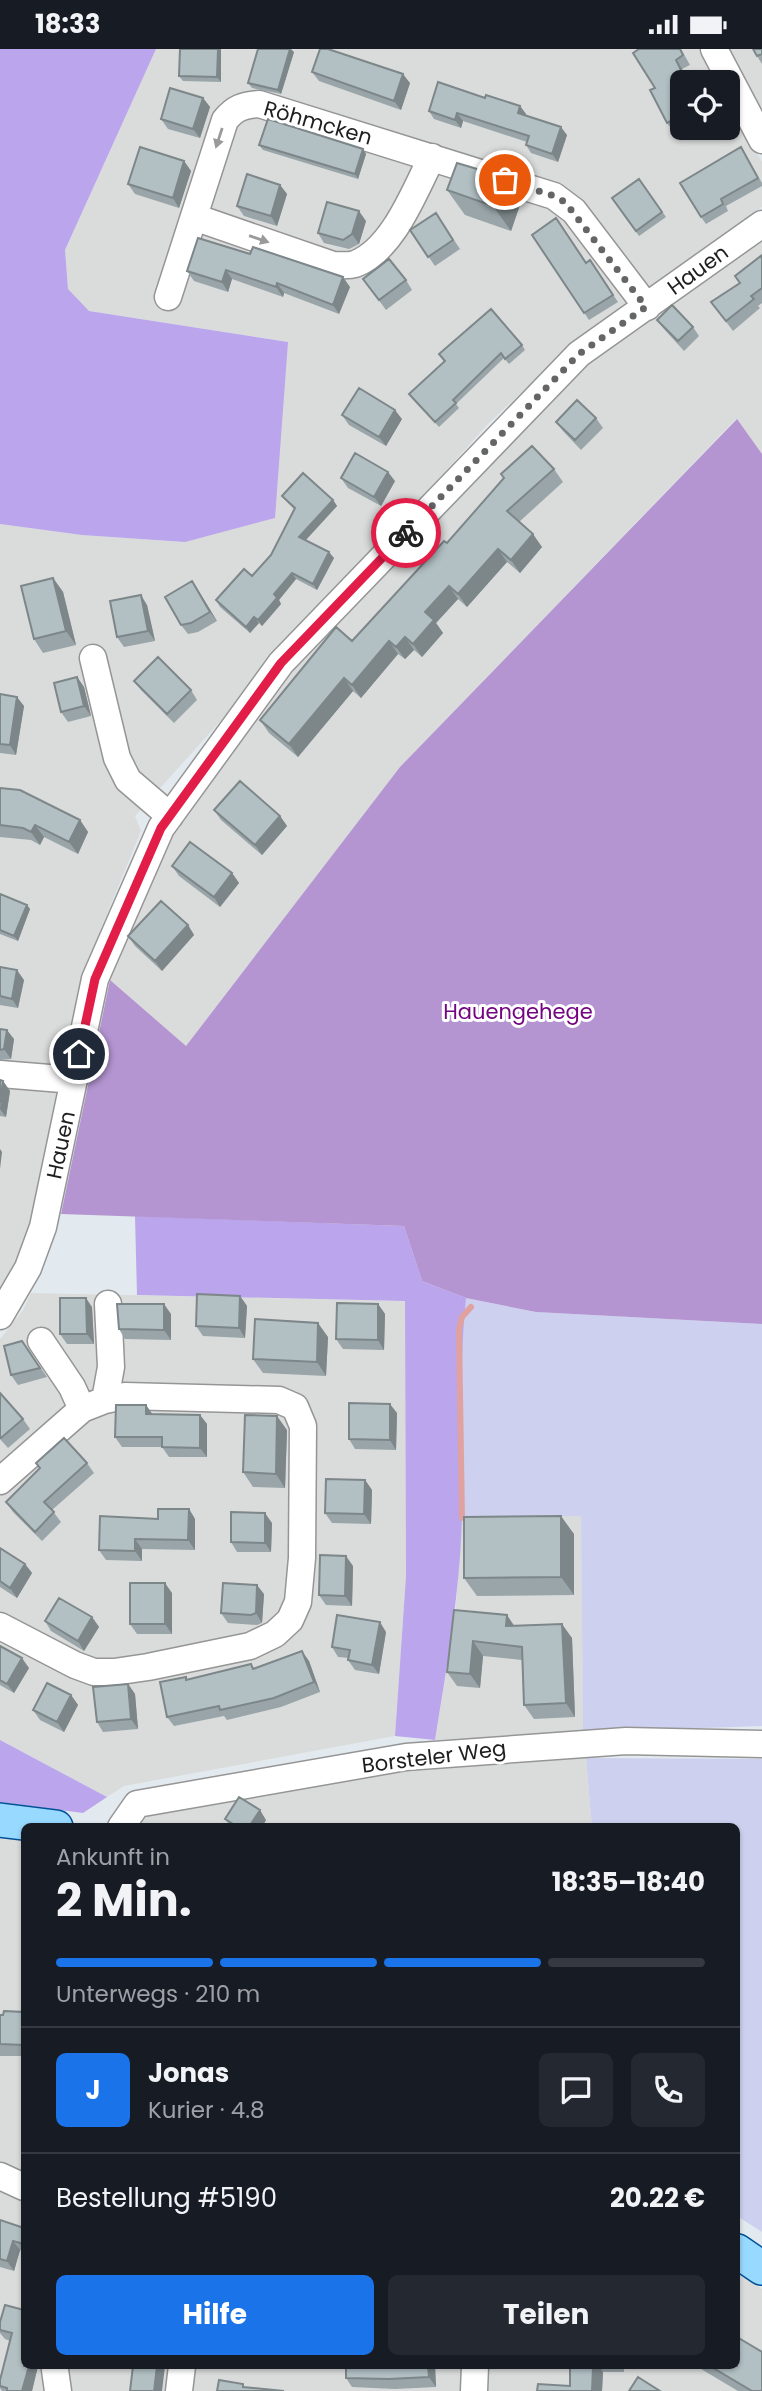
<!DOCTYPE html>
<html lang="de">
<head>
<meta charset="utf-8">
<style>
  :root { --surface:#171b24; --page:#242831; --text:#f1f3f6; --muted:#9ea1a6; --line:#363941; --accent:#1a73e8 }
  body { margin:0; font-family:Poppins,sans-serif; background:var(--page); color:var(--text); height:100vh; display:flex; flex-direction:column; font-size:26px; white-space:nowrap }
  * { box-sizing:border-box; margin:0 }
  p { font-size:23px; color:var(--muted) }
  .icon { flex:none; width:38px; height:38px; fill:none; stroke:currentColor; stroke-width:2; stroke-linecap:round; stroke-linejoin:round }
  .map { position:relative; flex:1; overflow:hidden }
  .side { position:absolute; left:21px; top:1774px; width:719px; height:546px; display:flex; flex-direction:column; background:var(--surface); border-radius:10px; box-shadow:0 2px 5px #0004 }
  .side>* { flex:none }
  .buttons { position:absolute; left:670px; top:21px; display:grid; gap:14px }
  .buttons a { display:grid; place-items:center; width:70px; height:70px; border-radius:10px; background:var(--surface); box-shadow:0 2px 5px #0004; font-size:35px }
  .pin { position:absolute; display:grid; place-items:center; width:60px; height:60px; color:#fff; margin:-30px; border:4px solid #fff; border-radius:50%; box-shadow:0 2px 7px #0007 }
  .courier { position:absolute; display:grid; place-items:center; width:70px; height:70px; margin:-35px; border:5px solid #e11d48; border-radius:50%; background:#fff; color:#222; box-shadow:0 2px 9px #0007 }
  .head em { font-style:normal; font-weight:700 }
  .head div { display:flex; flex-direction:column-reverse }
  .head { display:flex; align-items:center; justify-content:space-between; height:119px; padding:0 35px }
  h1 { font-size:46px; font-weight:700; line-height:52px }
  .bar { display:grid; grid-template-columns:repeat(4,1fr); gap:10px 7px; align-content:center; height:84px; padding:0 35px }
  .bar i { height:9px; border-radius:5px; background:var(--line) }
  .bar .current { background:var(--accent) }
  .bar p { grid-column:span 4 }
  .line { display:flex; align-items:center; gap:18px; padding:0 35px; border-top:2px solid var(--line) }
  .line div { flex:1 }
  .round { display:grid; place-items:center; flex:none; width:74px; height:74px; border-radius:10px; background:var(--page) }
  .cta { display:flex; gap:14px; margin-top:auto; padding:14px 35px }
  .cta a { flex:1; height:80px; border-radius:10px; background:var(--accent); color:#fff; font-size:28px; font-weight:700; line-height:80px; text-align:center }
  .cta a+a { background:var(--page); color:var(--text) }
  .status { display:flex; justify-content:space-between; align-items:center; height:49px; padding:0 35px; background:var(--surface); direction:ltr }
  .status svg { height:19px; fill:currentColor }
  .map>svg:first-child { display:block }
</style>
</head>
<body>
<div class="status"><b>18:33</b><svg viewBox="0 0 49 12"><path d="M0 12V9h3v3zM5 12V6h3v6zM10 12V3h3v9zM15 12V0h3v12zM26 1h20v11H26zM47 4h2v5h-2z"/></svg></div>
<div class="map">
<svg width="762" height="2342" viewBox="0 0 762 2342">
  <rect width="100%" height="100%" fill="#e3eaef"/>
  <path fill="#dadcdb" d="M156 0H699L718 33H682V79H728V52L762 113V158L553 314 488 375 135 767 141 782 82 926 30 1174 16 1213 0 1243V475L82 486 185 493 288 293 89 262 68 241 65 201Z
    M729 0H762V65Z
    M762 189V405L736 370 400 718 185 998 110 931 168 791 288 625 584 318 651 266Z
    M31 1244 405 1252 406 1527 395 1687 124 1737 107 1748 0 1691V1290L23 1261Z
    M581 1466 583 1683 435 1691 455 1570 462 1469Z
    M586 1709 592 1778H135L142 1765 402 1723Z
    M0 1788 24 1792V2317H737V2222L762 2240V2342H0Z"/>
  <path fill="#cdd1ef" d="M466 1249 536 1263 762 1275V1677L583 1683 581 1467 462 1469V1282Z
    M586 1709 762 1710V2183L737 2167V1778H592Z"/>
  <path fill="#bba5ed" d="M0 0H156L65 201 68 240 89 262 288 293 275 469 185 493 82 486 0 475Z
    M135 1167 404 1177 422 1232 466 1249C458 1322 464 1395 462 1468 460 1543 447 1617 435 1691L395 1687 406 1527 405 1252 137 1246Z
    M0 1691 107 1748 83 1764 0 1753Z"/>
  <path fill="#b495d1" d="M737 370 762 405V1275L536 1263 466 1249 422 1232 404 1177 61 1165 110 931 186 997 400 718Z"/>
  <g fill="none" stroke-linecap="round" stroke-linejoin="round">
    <path stroke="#e0a2a0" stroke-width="6" d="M462 1469 459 1281 462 1268 471 1258"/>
    <defs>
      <path id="minor" d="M714 0 762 91
        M194 168 333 216C340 216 349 217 355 215 393 201 415 141 432 108
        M168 248 225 71C235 59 243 56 259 55L554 147 574 162 647 258
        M93 609 117 709 128 731 170 767
        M0 1025 74 1031
        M0 1267 28 1219 43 1178 95 930 161 779 281 614 579 305 762 175
        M41 1292 72 1338 82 1360
        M105 1351 111 1318 108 1255
        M0 1432 82 1360 105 1351 125 1347 279 1351 295 1358 303 1377 302 1509 298 1553 290 1571 275 1585 250 1597 148 1618 114 1623H94L75 1616 0 1577
        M121 1778 137 1755 406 1708 626 1692 762 1695
        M0 2127 24 2138
        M55 2321 58 2342
        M179 2342 182 2317
        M474 2342 475 2317"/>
      <path id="major" d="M0 1771 56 1778
        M737 2202 762 2219"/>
    </defs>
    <use href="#minor" stroke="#959595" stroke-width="29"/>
    <use href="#major" stroke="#005097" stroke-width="36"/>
    <use href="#minor" stroke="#fff" stroke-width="26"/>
    <use href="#major" stroke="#98d9ff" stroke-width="33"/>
  </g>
  <path fill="#99a5a9" d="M180 0H221V33L183 32 179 27Z
    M681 0 690 16 682 20 683 79 674 83 667 74 655 39Z
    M762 0V15L757 7Z
    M294 3 281 45 252 39 248 34Z
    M312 23 410 34 401 61 319 32Z
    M203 49 210 58 200 89 168 80 161 70Z
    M485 49 520 57 526 65V66L567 86 558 113 531 104 526 96 527 93 463 72 461 79 434 70 429 62Z
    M259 96 363 100 366 105 358 130 263 101Z
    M741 98 762 134V137L726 157 728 162 706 175 701 168Z
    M184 112 191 122 179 159 135 145 128 135Z
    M639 130 666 168 639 187 612 149Z
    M280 136 287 145 277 177 244 167 237 157Z
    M447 141 521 153 511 182 465 166Z
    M436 164 460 200 435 217 410 181Z
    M366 172 359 195 349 200 324 194 318 184Z
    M532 186 587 213 590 211 618 253 589 271Z
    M198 189 350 238 339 265 284 244 283 248 232 230 228 243 194 232 187 222Z
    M762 206V254L758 257 760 259 733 282 711 253 740 234Z
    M406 231 412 241 386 261 370 239Z
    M657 271 693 278 699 287 684 302 664 280Z
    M522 296 525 301 509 315 504 309 456 355 459 359 439 378 409 345 444 312 439 305Z
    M342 366 402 370 386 397 349 376Z
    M596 369 603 379 581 401 563 382 556 373Z
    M554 420 563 433 519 473 542 498 520 524 507 513 467 558 458 550 436 574 443 584 422 608 414 601 405 610 398 605 361 649 353 642 298 708 269 684 260 671 352 592 447 494 504 429 501 425Z
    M341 429 395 432 381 457 348 439Z
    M282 447 333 451 337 457 306 491 334 509 317 541 296 530 279 551 281 555 262 577 259 574 250 584 220 558 216 551 252 527 271 506 294 460 287 453Z
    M53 529 63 543 76 596 43 604 34 590Z
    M192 532 217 572 198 583 188 585 181 576Z
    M147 556 155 592 124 598 117 588Z
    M77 628 84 638 91 667 68 673 61 663Z
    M134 632 191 641 197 651 174 674 141 641Z
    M0 645 24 657 16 706 0 704Z
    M0 739 80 771 88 783 78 805 44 788 40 796 31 791 0 788Z
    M214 761 280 767 287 777 262 806 221 771Z
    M172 817 232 824 239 834 220 858 179 827Z
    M0 845 27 856 30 860 18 892 0 885Z
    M188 876 194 886 162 922 135 897 128 887Z
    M0 918 24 931 18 959 0 956Z
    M0 980 14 990 11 1010 0 1011Z
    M0 1031 3 1032 10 1042 6 1068 0 1067Z
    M240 1247 247 1257 245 1289 203 1287 196 1277Z
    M378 1255 385 1265 384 1301 343 1300 336 1290Z
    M92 1258 94 1295H67L60 1285Z
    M171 1265V1291L125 1290 119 1280Z
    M328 1288 326 1327 263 1324 253 1310Z
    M22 1292 47 1328 18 1336 11 1326Z
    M0 1344 23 1370 30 1380 8 1399 0 1390Z
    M146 1356 152 1365 200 1366 207 1375V1408H169L162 1398H122L115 1388Z
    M397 1364 396 1401 355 1400 349 1390Z
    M287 1381 285 1439 253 1438 243 1423Z
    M36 1414H87L94 1424 52 1461 61 1473 42 1492 13 1463 6 1453 40 1420Z
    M365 1431 372 1441 371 1475 332 1474 325 1464Z
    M189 1460 195 1470V1501L142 1500V1512L106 1511 99 1501 158 1470Z
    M272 1474 271 1503H237L231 1493Z
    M574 1485V1546L477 1547 464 1529Z
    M0 1499 25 1515 32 1524 17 1549 0 1538Z
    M353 1517 352 1557 326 1556 319 1546Z
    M172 1544V1585H137L130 1575Z
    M264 1545 262 1574 257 1576 228 1574 221 1564Z
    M454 1561 514 1577 572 1589 575 1668 534 1670 524 1656 522 1611 483 1607 480 1639 457 1637 447 1623Z
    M92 1568 99 1578 84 1602 51 1582 45 1572Z
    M386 1583 379 1625 355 1621 348 1611 349 1609 338 1608 332 1598Z
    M0 1597 29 1619 14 1644 0 1636Z
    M309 1612 320 1643 281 1658 227 1671 224 1667 174 1677 167 1668 187 1630Z
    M128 1635 135 1645 138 1680 103 1683 97 1673Z
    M71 1646 78 1656 64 1683 40 1671 33 1661Z
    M225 1770 266 1771 262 1778H231Z
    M24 1963V2007H0V1966Z
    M0 2171 24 2179V2203L20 2201 14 2222 0 2218Z
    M24 2261V2317H38L32 2342H2L0 2339V2331L10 2292 5 2290 0 2284V2273Z
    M346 2317H435L436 2338 395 2340 352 2338 346 2329Z
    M518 2317H624V2323H603L602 2342H537L570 2337V2317L519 2319Z
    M696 2317H737L762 2342H738Z"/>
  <path fill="#7d8689" d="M218 0H221V33L217 28Z
    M290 0H291L294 3 281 45 278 41Z
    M676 11 682 20 689 33H687Z
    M403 25 410 34 401 61 394 52Z
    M203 49 210 58 200 89 193 80Z
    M520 57 526 65 524 72 518 64Z
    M457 64 463 72 461 79 455 71Z
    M561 78 567 86 558 113 552 105Z
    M363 100 366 105 358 130 355 125Z
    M184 112 191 122 179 159 173 149Z
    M504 128 521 153 511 182 493 157Z
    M280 136 287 145 277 177 271 167Z
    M359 162 366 172 359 195 352 185Z
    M226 221 232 230 228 243 222 233Z
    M343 228 350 238 339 265 333 256Z
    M277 234 284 244 283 248 276 238Z
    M395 361 402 370 386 397 379 388Z
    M388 423 395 432 381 457 374 448Z
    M333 451 337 457 303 494 299 488Z
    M533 485 542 498 520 524 511 511Z
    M498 500 507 513 467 558 458 545Z
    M329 503 334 509 317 541 313 535Z
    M292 524 296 530 279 551 281 555 262 577 258 571 274 545Z
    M53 529 63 543 76 596 66 582Z
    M192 532 198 541 217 572 210 563Z
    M449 537 458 550 436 574 443 584 422 608 413 595 425 563Z
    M141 546 147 556 155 592 148 582Z
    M254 568 259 574 250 584 246 578Z
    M405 588 414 601 405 610 396 598Z
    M389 592 398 605 361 649 352 636Z
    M77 628 84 638 91 667 84 657Z
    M344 629 353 642 298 708 289 695Z
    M17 648 24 657 16 706 10 696Z
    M280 767 287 777 262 806 255 796Z
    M80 771 88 783 78 805 69 793Z
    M35 776 44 788 40 796 31 783Z
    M232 824 239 834 220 858 214 848Z
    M27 856 30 860 18 892 14 887Z
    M188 876 194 886 162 922 155 912Z
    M17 921 24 931 18 959 12 950Z
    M7 981 14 990 11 1010 4 1000Z
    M3 1032 10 1042 6 1068 0 1060Z
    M0 1100 2 1103 0 1120Z
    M240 1247 247 1257 245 1289 239 1279Z
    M86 1249 92 1258 94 1295 87 1285Z
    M164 1255 171 1265V1291L164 1281Z
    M378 1255 385 1265 384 1301 378 1291Z
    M318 1274 328 1288 326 1327 317 1313Z
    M390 1355 397 1364 396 1401 390 1391Z
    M146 1356 153 1366 146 1365Z
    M200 1366 207 1375V1408L200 1399Z
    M277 1367 287 1381 285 1439 276 1425Z
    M365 1431 372 1441 371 1475 364 1465Z
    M189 1460 195 1470V1501L188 1491Z
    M265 1464 272 1474 271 1503 265 1494Z
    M561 1467 574 1485V1546L561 1528Z
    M135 1490 142 1500V1512L135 1502Z
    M346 1507 353 1517 352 1557 345 1547Z
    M25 1515 32 1524 17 1549 10 1539Z
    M165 1534 172 1544V1585L165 1575Z
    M257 1536 264 1545 262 1574 256 1564Z
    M507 1566 517 1581 506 1577Z
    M92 1568 99 1578 84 1602 78 1592Z
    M380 1573 386 1583 379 1625 372 1616Z
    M562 1575 572 1589 575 1668 566 1654Z
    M473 1592 483 1607 480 1639 470 1625Z
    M302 1602 309 1612 320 1643 314 1633Z
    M22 1609 29 1619 14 1644 7 1635Z
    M128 1635 135 1645 138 1680 131 1670Z
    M71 1646 78 1656 64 1683 57 1673Z
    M260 1761 266 1771 262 1778H249Z
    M13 2192 20 2201 14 2222 7 2212Z
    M29 2317H38L32 2342H22Z
    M157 2317H165L162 2342H154Z
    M428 2317H435L436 2338 429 2328Z
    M593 2317H599L603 2323 602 2342H592Z"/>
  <path fill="#b2c0c4" stroke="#7d8689" stroke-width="2" d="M180 0H218L217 28 179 27Z
    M258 0H290L278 41 248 34Z
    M320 0H328L403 25 394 52 312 23Z
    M639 0H680L683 6 676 11 687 33H682V66L667 74 650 41 655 39 633 4Z
    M753 0H762V5L757 7Z
    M438 33 485 49 486 46 520 57 518 64 561 78 552 105 526 96 529 87 457 64 455 71 429 62Z
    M170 39 203 49 193 80 161 70Z
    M268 70 363 100 355 125 259 96Z
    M140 98 184 112 173 149 128 135Z
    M741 98 758 129 721 150 723 155 701 168 680 134Z
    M457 114 504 128 493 157 447 141Z
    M247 125 280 136 271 167 237 157Z
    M639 130 662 163 636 182 612 149Z
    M327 153 359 162 352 185 343 191 318 184Z
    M436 164 453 191 428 208 410 181Z
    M556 169 586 214 590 211 613 246 584 264 532 186Z
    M198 189 250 205 253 198 343 228 333 256 277 234 276 238 226 221 222 233 187 222Z
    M762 206V239L751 247 754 250 726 272 711 253 740 234 735 227Z
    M389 210 406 231 379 251 363 230Z
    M672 256 693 278 678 292 657 271Z
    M491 260 522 296 505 310 501 304 453 351 456 354 435 373 409 345 445 312 439 305Z
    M359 339 395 361 379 388 342 366Z
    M577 351 596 369 575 391 556 373Z
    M532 397 554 420 507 462 533 485 511 511 498 500 458 545 449 537 425 563 434 571 413 595 405 588 396 598 389 592 352 636 344 629 289 695 260 671 336 578 352 592 444 492 447 494 504 429 501 425Z
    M355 404 388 423 374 448 341 429Z
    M303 424 333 451 299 488 329 503 313 535 292 524 274 545 277 549 258 571 254 568 246 578 216 551 244 520 252 527 271 506 295 459 282 447Z
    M53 529 66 582 34 590 21 537Z
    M192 532 210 563 191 574 181 576 165 548Z
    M141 546 148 582 117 588 110 552Z
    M158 608 191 641 167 665 134 632Z
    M77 628 84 657 61 663 54 634Z
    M0 645 17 648 10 696 0 695Z
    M240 732 280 767 255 796 214 761Z
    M0 739 20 741 80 771 69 793 35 776 31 783 23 779 0 776Z
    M190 793 232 824 214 848 172 817Z
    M0 845 27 856 14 887 0 881Z
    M161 852 188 876 155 912 128 887Z
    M0 918 17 921 12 950 0 947Z
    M0 980 7 981 4 1000 0 1001Z
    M0 1031 3 1032 0 1054Z
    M197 1245 240 1247 239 1279 196 1277Z
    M60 1249H86L87 1285H60Z
    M337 1254 378 1255V1291L336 1290Z
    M117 1255H164V1281L119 1280Z
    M255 1270 318 1274 317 1313 253 1310Z
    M22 1292 40 1319 11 1326 4 1297Z
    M0 1344 23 1370 1 1389 0 1388Z
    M349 1354 390 1355V1391L349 1390Z
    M116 1356H146V1365L200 1366V1399L162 1398V1388H115Z
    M245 1366 277 1367 276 1425 243 1423Z
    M64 1389 87 1414 44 1453 54 1463 35 1483 6 1453 40 1419 36 1414Z
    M326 1430 365 1431 364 1465 325 1464Z
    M158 1460H189L188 1491 135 1490V1502L99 1501 100 1467 158 1470Z
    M231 1463 265 1464V1494L231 1493Z
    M561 1467V1528L464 1529V1468Z
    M0 1499 25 1515 10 1539 0 1532Z
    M320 1506 346 1507 345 1547 319 1546Z
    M130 1534H165V1575H130Z
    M223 1534 257 1536 256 1564 251 1566 221 1564Z
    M59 1549 92 1568 78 1592 45 1572Z
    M454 1561 507 1566 506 1577 562 1575 566 1654 524 1656 522 1598 473 1592 470 1625 447 1623Z
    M337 1566 380 1573 372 1616 348 1611 350 1601 332 1598Z
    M0 1597 22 1609 7 1635 0 1631Z
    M302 1602 314 1633 274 1649 220 1661 219 1657 167 1668 160 1633 186 1628V1631L251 1615 253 1620Z
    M47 1634 71 1646 57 1673 33 1661Z
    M128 1635 131 1670 97 1673 93 1638Z
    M239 1748 260 1761 249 1778H238L225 1770Z
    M24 1841V1868H22Z
    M4 1962 24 1963V1996L0 1995V1966H3Z
    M0 2171 24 2179V2195L13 2192 7 2212 0 2210Z
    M5 2256 24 2261V2317H29L22 2342H7V2339L0 2337V2331L12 2284 0 2281V2273Z
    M737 2288 762 2303V2342H752L710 2317H737Z
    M133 2317H157L154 2342H130Z
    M346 2317H428L429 2328 388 2330 346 2329Z
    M570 2317H593L592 2342H537L538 2335 570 2337Z
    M638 2328 660 2342H629Z
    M219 2331 243 2335V2338L284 2342H217Z"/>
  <defs><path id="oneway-solid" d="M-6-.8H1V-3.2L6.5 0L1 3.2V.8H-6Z" transform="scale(1.75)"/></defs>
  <g fill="#9a9a9a">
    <use href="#oneway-solid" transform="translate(219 89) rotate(108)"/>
    <use href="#oneway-solid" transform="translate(259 190) rotate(19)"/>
  </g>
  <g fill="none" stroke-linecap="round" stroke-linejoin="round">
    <path stroke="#636567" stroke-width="7" stroke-dasharray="0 12.6" d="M406 484 579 305 646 258 565 153 554 147 505 131"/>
    <path stroke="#e11d48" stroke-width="9" d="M79 1005 95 930 161 779 281 614 406 484"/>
  </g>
  <g text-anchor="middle" stroke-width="6" stroke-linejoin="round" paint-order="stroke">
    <g font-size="21" fill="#1e1e1e" stroke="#fff">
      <text transform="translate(318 74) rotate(16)" y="7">Röhmcken</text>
      <text transform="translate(698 221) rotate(-36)" y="7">Hauen</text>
      <text transform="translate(61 1096) rotate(-78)" y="7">Hauen</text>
      <text transform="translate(434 1708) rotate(-7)" y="7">Borsteler Weg</text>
    </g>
    <g font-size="21" fill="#740582" stroke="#fff">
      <text x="518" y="970">Hauengehege</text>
    </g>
  </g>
</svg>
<div class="buttons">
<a><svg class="icon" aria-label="locate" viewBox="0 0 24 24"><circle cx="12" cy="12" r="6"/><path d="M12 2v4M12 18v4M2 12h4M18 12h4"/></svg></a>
</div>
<div class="pin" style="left:505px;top:131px;background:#ea580c"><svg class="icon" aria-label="bag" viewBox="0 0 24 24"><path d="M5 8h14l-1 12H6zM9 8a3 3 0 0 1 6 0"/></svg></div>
<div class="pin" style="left:79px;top:1005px;background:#1f2937"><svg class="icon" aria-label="home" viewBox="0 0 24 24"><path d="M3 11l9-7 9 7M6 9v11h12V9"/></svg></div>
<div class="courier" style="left:406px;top:484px"><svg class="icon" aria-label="bike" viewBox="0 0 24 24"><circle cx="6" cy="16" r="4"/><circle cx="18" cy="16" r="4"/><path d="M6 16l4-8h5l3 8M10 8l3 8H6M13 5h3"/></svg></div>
<section class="side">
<div class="head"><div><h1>2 Min.</h1><p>Ankunft in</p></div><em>18:35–18:40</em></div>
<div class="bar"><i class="current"></i><i class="current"></i><i class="current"></i><i></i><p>Unterwegs · 210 m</p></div>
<div class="line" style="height:126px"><b class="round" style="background:var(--accent);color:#fff">J</b><div><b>Jonas</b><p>Kurier · 4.8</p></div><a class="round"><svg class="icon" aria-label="chat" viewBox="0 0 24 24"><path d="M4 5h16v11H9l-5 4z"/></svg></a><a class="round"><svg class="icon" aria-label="phone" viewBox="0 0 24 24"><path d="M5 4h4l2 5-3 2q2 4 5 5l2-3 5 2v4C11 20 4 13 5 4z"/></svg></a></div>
<div class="line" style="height:91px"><div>Bestellung #5190</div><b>20.22 €</b></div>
<div class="cta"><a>Hilfe</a><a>Teilen</a></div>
</section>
</div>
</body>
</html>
